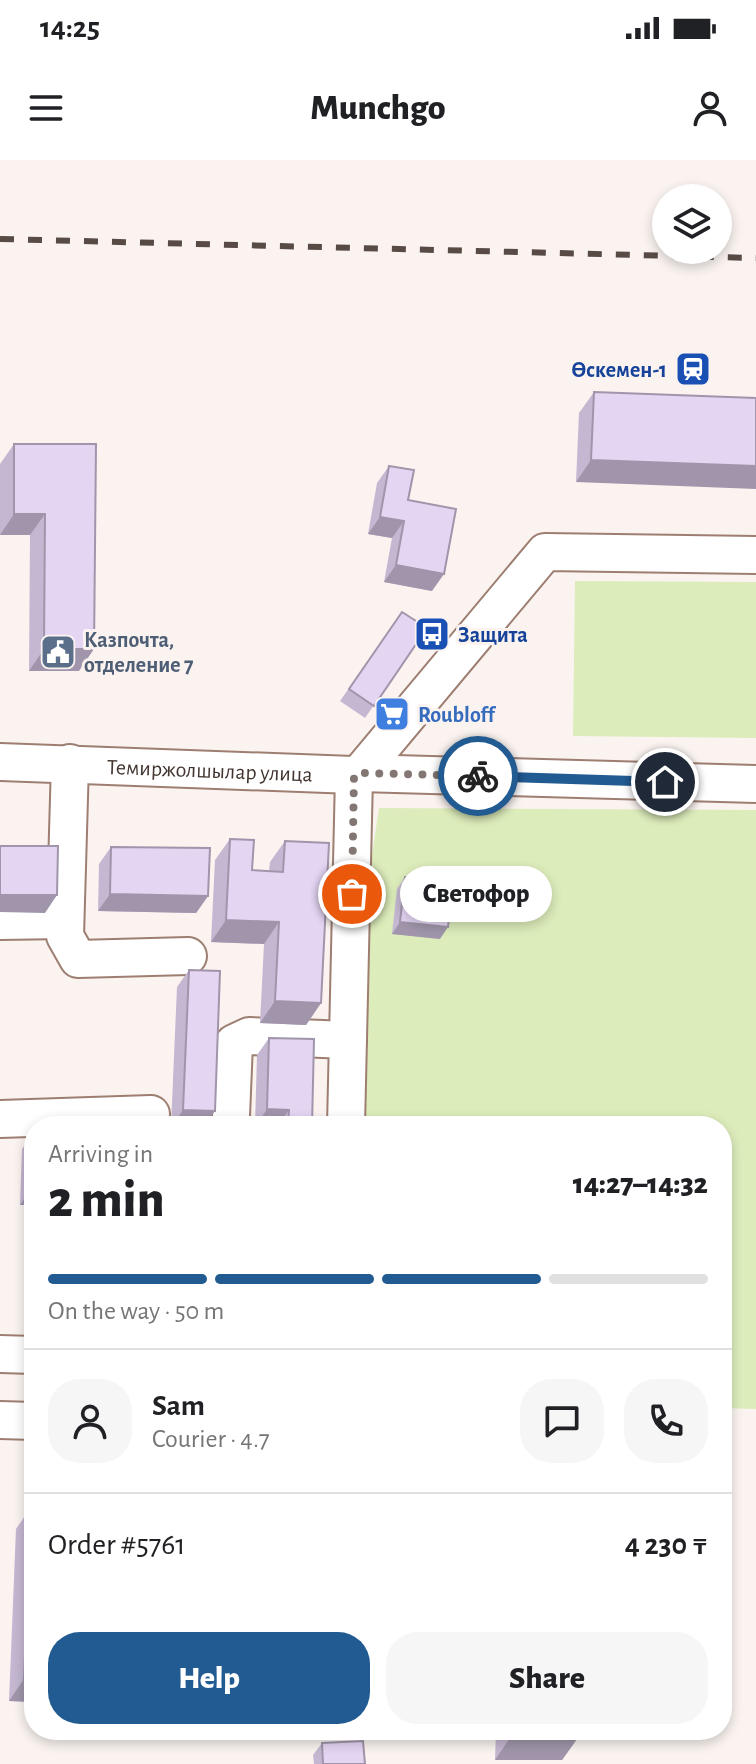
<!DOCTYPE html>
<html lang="en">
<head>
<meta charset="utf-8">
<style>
  :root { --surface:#fff; --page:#f6f6f6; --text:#202124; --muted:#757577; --line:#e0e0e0; --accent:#225b92 }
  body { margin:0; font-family:"Alegreya Sans",sans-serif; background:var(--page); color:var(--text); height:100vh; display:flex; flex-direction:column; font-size:30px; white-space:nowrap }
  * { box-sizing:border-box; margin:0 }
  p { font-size:26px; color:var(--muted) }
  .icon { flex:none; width:44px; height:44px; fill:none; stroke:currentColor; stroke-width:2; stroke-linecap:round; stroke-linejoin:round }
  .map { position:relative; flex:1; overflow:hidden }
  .panel { position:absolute; left:24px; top:956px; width:708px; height:624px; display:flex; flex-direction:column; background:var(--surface); border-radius:32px; box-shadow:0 4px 12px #0003 }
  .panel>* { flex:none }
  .buttons { position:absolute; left:652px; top:24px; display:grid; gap:16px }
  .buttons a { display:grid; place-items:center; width:80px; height:80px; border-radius:50%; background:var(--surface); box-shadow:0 4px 12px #0003; font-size:40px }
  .pin { position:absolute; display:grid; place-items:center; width:68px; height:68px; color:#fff; margin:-34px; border:4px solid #fff; border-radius:50%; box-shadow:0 2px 8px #0007 }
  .courier { position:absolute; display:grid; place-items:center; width:80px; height:80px; margin:-40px; border:6px solid #225b92; border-radius:50%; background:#fff; color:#222; box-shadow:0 2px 10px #0007 }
  .bubble { position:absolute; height:56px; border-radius:28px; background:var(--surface); box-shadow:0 4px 12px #0003; font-size:26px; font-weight:800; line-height:56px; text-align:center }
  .overview em { font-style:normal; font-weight:800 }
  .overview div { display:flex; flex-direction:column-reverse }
  .overview { display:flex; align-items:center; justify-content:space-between; height:136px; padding:0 24px }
  h1 { font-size:52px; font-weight:800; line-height:60px }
  .bar { display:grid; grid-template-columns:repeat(4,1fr); gap:12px 8px; align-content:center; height:96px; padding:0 24px }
  .bar i { height:10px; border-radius:6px; background:var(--line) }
  .bar .active { background:var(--accent) }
  .bar p { grid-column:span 4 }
  .line { display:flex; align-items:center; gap:20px; padding:0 24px; border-top:2px solid var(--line) }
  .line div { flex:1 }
  .round { display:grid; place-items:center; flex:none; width:84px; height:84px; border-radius:32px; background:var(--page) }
  .button { display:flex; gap:16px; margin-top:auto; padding:16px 24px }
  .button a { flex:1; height:92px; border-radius:32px; background:var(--accent); color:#fff; font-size:32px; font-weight:800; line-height:92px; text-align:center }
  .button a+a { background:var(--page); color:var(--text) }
  .status { display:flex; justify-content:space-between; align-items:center; height:56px; padding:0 40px; background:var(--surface); direction:ltr }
  .status svg { height:22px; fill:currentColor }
  header { display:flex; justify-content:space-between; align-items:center; height:104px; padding:0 24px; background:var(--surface); font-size:36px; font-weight:800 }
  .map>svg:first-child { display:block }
</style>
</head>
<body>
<div class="status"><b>14:25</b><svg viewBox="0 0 49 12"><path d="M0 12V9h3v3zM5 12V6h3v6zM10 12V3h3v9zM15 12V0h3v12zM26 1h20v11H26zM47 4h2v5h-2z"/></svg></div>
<header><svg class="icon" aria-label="menu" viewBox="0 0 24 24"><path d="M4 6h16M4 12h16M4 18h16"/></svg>Munchgo<svg class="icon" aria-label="person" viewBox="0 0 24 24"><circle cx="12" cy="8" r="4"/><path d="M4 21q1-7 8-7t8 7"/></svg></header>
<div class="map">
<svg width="756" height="1604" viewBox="0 0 756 1604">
  <rect width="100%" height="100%" fill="#faf3f0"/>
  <path fill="#dcecba" d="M575 421 756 422V578L573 576Z
    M379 648 756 650V1249L722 1248V966H360L372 695Z"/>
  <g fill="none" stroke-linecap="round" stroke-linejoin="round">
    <defs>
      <g id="minor">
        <path id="s1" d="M0 602 353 615 354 616 360 613 756 624"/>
        <path d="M70 603 65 776 78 799 188 796"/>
        <path d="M360 613 545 392 756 395"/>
        <path d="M0 761 65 760"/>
        <path d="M231 956 234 883 249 876 348 880"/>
        <path d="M0 959 151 954"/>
        <path d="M346 966 354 616"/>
        <path d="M0 1194 34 1195"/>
        <path d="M0 1260 34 1261"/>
      </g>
    </defs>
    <use href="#minor" stroke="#9d7e71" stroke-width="40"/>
    <use href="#minor" stroke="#fff" stroke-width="36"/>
    <path stroke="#584b46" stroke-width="6" stroke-dasharray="14 14" stroke-linecap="butt" d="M0 79 756 98"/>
  </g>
  <path fill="#c4b7d1" d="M594 232 756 238 576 322 579 253Z
    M14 284H96L79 511H29L30 375H0V304Z
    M389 306 408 340 432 431 384 422 392 378 368 374 377 323Z
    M402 452 427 468 365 558 340 541Z
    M230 679 252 710 269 711 270 702 285 681 321 843 306 865 260 863 264 784 211 782 215 700Z
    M111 687 208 736 196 753 98 751 99 704Z
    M405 717 440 779 392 774 397 729Z
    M189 810 204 966H171L177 827Z
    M269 878 312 966H255L257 895Z
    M34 972V1045H20L22 989Z
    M31 1347H34V1542L9 1541 16 1369Z
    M496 1570H577V1579L562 1600H495Z
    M322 1583 365 1604H314L313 1595Z"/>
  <path fill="#a095aa" d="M591 300 756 306V329L576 322Z
    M14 354H45L30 375H0Z
    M380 357 404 361 392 378 368 374Z
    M396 405 444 414 432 431 384 422Z
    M44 489H94L79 511H29Z
    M110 734 208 736 196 753 98 751Z
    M0 735H57L45 753 0 752Z
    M226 760 279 762 264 784 211 782Z
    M400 762 448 767 440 779 392 774Z
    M275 841 321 843 306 865 260 863Z
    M267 949 289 950 277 966H256Z
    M183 950 215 951 204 966H172Z
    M32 1027 34 1028V1045H20Z
    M24 1519 34 1520V1542L9 1541Z
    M510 1578 577 1579 562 1600H495Z"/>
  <path fill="#e4d5f3" stroke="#a095aa" stroke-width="2" d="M594 232 756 238V306L591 300Z
    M14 284H96L94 489H44L45 354H14Z
    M389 306 414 310 408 340 456 349 444 414 396 405 404 361 380 357Z
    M402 452 427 468 374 546 349 529Z
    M230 679 254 680 252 710 283 712 285 681 329 683 321 843 275 841 279 762 226 760Z
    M0 686H58L57 735H0Z
    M111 687 210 688 208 736 110 734Z
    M405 717 453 722 448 767 400 762Z
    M189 810 220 811 215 951 183 950Z
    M269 878 314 879 312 966H288L289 950 267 949Z
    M34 974V1028L32 1027Z
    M31 1347H34V1520L24 1519Z
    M510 1570H577V1579L510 1578Z
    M363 1581 365 1604H323L322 1583Z"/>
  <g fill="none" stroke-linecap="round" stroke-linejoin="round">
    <path stroke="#827773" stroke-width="8" stroke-dasharray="0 14.4" d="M352 734 354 616 360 613 478 616"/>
    <path stroke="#225b92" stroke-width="10" d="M478 616 665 622"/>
  </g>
  <defs>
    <symbol id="station-square" viewBox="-11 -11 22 22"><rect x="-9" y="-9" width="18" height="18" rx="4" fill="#1a4fb4" stroke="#faf3f0"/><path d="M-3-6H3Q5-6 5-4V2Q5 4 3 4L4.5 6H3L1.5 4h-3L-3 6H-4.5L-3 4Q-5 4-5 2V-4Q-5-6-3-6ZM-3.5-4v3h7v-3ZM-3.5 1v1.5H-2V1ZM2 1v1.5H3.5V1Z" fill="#fff"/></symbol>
    <symbol id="bus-square" viewBox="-11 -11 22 22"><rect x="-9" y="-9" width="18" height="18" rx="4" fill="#1a4fb4" stroke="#faf3f0"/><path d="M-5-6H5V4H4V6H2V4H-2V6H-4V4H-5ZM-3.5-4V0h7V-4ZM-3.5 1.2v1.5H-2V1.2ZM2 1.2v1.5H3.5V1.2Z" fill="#fff"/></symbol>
    <symbol id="civic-square" viewBox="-11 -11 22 22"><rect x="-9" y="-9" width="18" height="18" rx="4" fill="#5c6f8a" stroke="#faf3f0"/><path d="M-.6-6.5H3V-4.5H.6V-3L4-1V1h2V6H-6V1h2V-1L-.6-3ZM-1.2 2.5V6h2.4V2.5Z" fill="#fff"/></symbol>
    <symbol id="supermarket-square" viewBox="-11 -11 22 22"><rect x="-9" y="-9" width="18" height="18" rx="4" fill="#3f7fe0" stroke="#faf3f0"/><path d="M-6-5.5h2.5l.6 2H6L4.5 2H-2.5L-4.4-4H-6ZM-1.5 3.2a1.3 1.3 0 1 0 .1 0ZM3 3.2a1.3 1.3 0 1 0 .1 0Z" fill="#fff"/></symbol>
  </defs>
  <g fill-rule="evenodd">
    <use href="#station-square" x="673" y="189" width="40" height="40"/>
    <use href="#bus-square" x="412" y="454" width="40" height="40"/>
    <use href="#civic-square" x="38" y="472" width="40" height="40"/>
    <use href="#supermarket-square" x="372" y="534" width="40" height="40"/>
  </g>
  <g text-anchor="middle" stroke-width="6" stroke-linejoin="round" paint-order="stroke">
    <g font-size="22" font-weight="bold" fill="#164399" stroke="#faf3f0" text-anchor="end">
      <text x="667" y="217">Өскемен-1</text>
      <text x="458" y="482" text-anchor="start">Защита</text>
    </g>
    <g font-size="22" font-weight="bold" fill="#4e5e75" stroke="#faf3f0" text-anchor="start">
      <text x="84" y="487">Казпочта,<tspan x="84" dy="25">отделение 7</tspan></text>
    </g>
    <g font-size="22" font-weight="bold" fill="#366cbe" stroke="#faf3f0" text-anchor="start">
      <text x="418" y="562">Roubloff</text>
    </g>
    <g font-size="22" fill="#42342f" stroke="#faf3f0">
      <text dy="8" stroke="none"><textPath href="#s1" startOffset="210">Темиржолшылар улица</textPath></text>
    </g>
  </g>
</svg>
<div class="buttons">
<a><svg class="icon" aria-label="layers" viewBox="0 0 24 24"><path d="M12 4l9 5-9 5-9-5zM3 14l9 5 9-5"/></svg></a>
</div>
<div class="pin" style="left:352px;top:734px;background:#ea580c"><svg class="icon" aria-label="bag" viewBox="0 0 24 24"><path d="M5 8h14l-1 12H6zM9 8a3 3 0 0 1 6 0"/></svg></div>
<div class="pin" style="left:665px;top:622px;background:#1f2937"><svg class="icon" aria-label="home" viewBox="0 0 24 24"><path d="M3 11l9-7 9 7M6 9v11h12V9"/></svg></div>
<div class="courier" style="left:478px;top:616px"><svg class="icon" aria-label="bike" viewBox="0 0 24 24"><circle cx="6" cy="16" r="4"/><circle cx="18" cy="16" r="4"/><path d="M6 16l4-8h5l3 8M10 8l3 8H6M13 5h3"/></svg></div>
<div class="bubble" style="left:400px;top:706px;width:152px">Светофор</div>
<section class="panel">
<div class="overview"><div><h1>2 min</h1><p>Arriving in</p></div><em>14:27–14:32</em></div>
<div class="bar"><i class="active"></i><i class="active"></i><i class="active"></i><i></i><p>On the way · 50 m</p></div>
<div class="line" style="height:144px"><a class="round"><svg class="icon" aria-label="person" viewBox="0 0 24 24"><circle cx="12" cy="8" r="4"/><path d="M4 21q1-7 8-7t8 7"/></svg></a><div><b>Sam</b><p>Courier · 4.7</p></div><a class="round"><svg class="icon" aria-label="chat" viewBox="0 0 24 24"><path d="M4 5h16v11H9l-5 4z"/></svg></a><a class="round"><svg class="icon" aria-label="phone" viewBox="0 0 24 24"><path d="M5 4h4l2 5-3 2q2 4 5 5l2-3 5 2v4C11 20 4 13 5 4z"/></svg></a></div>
<div class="line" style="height:104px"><div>Order #5761</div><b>4 230 ₸</b></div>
<div class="button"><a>Help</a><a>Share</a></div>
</section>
</div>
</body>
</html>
